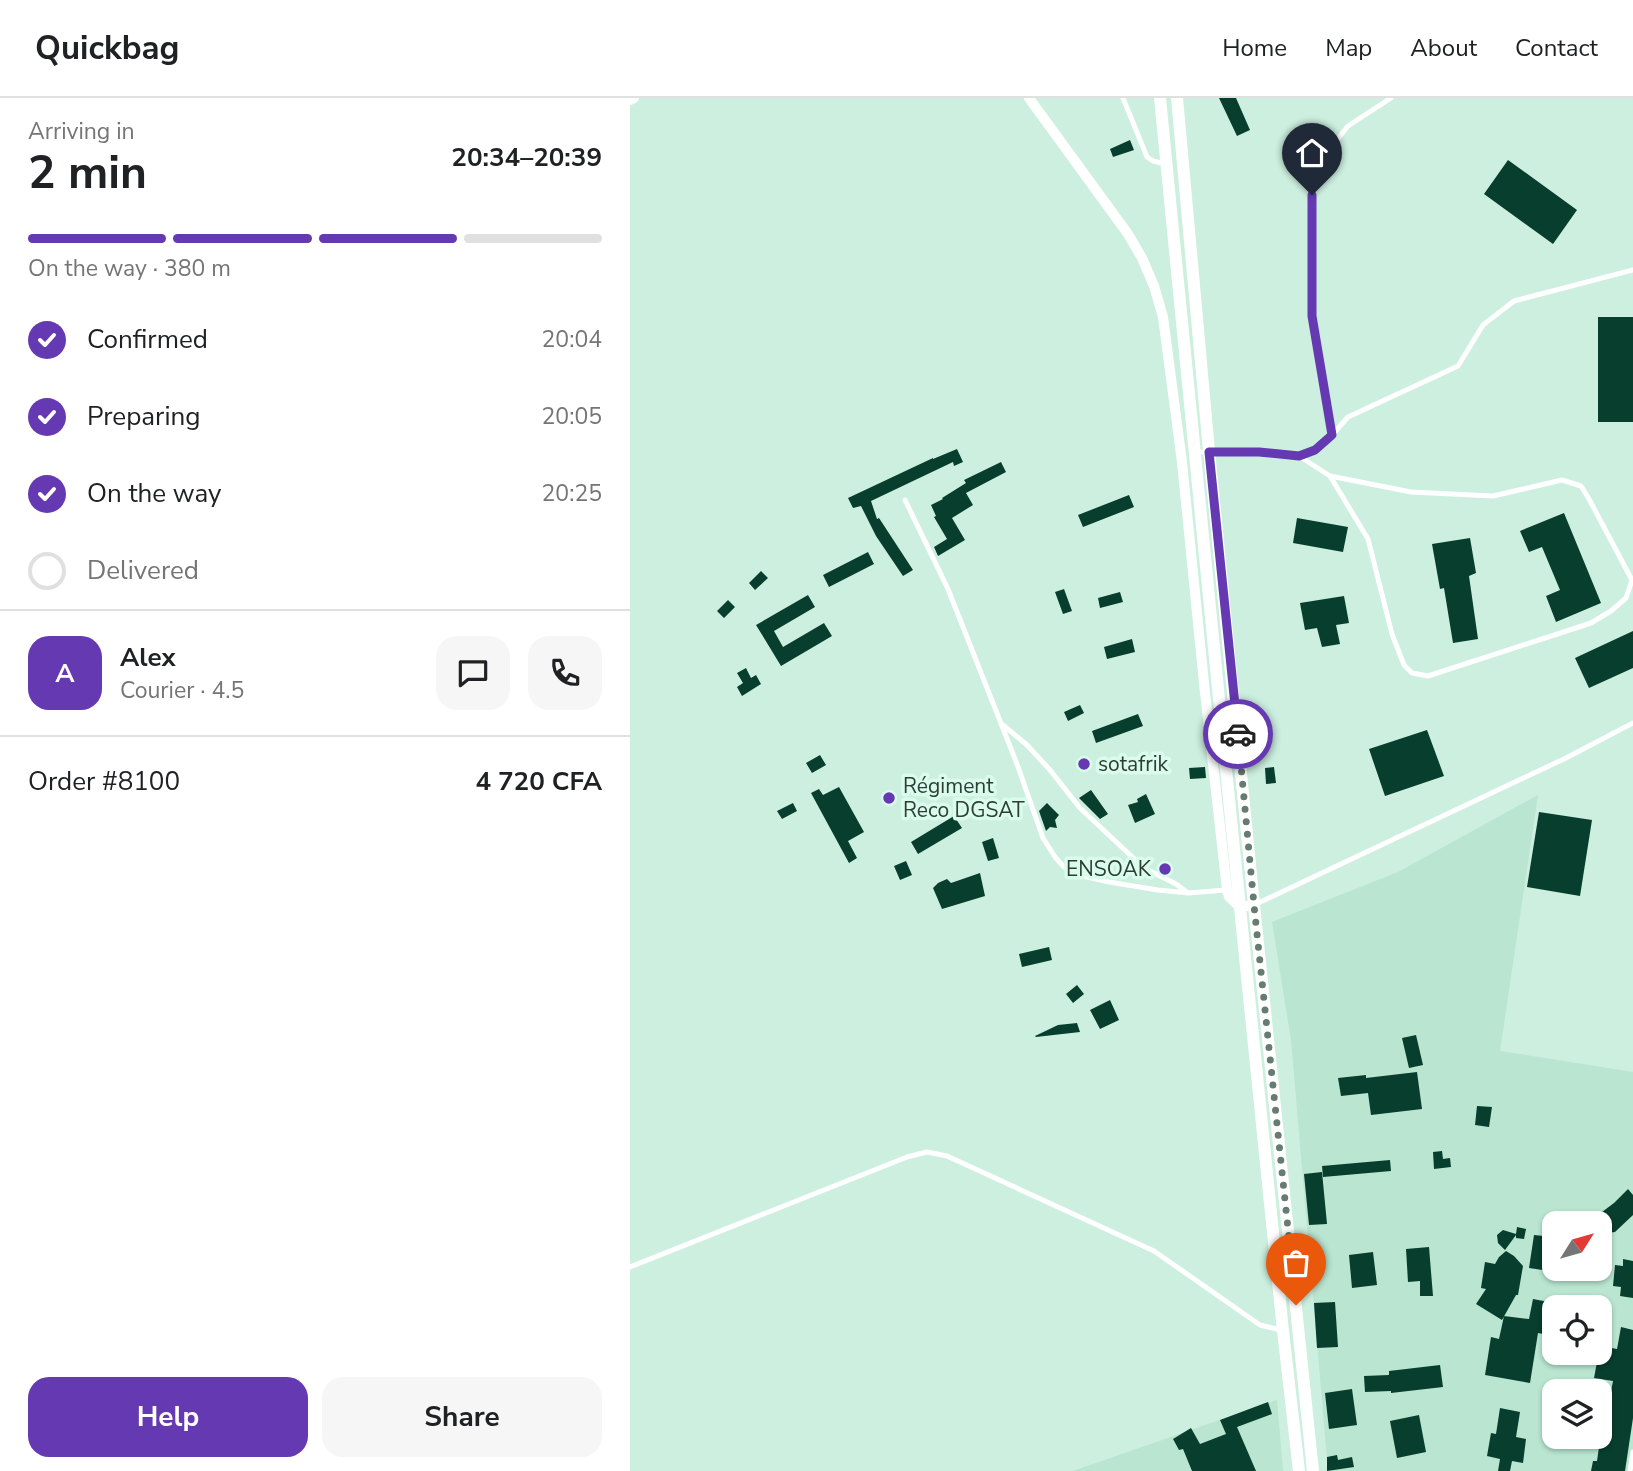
<!DOCTYPE html>
<html lang="en">
<head>
<meta charset="utf-8">
<style>
  :root { --surface:#fff; --page:#f6f6f6; --text:#202124; --muted:#757577; --line:#e0e0e0; --accent:#6539b1 }
  body { margin:0; font-family:"Nunito Sans",sans-serif; background:var(--page); color:var(--text); height:100vh; display:flex; flex-direction:column; font-size:26px; white-space:nowrap }
  * { box-sizing:border-box; margin:0 }
  p { font-size:23px; color:var(--muted) }
  .icon { flex:none; width:38px; height:38px; fill:none; stroke:currentColor; stroke-width:2; stroke-linecap:round; stroke-linejoin:round }
  .map { position:relative; flex:1; overflow:hidden }
  .sheet { display:flex; flex-direction:column; background:var(--surface); width:630px }
  .sheet>* { flex:none }
  .needle { width:46px; rotate:53deg }
  .fabs { position:absolute; left:912px; top:1113px; display:grid; gap:14px }
  .fabs a { display:grid; place-items:center; width:70px; height:70px; border-radius:14px; background:var(--surface); box-shadow:0 2px 5px #0004; font-size:35px }
  .pin { position:absolute; display:grid; place-items:center; width:60px; height:60px; color:#fff; margin:-72px -30px; border-radius:50% 50% 50% 0; rotate:-45deg; box-shadow:0 0 7px #0007 }
  .pin .icon { rotate:45deg }
  .courier { position:absolute; display:grid; place-items:center; width:70px; height:70px; margin:-35px; border:5px solid #6539b1; border-radius:50%; background:#fff; color:#222; box-shadow:0 2px 9px #0007 }
  .overview em { font-style:normal; font-weight:700 }
  .overview div { display:flex; flex-direction:column-reverse }
  .overview { display:flex; align-items:center; justify-content:space-between; height:119px; padding:0 28px }
  h1 { font-size:46px; font-weight:700; line-height:52px }
  .bar { display:grid; grid-template-columns:repeat(4,1fr); gap:10px 7px; align-content:center; height:84px; padding:0 28px }
  .bar i { height:9px; border-radius:5px; background:var(--line) }
  .bar .on { background:var(--accent) }
  .bar p { grid-column:span 4 }
  .line { display:flex; align-items:center; gap:18px; padding:0 28px; border-top:2px solid var(--line) }
  .line div { flex:1 }
  .round { display:grid; place-items:center; flex:none; width:74px; height:74px; border-radius:21px; background:var(--page) }
  ol { padding:0 28px; list-style:none }
  li { display:flex; align-items:center; gap:21px; height:77px }
  li p { margin-inline-start:auto }
  li .icon { padding:7px; border-radius:50%; background:var(--accent); color:#fff; stroke-width:4 }
  li:last-child { color:var(--muted) }
  li i { width:38px; height:38px; border:4px solid var(--line); border-radius:50% }
  .cta { display:flex; gap:14px; margin-top:auto; padding:14px 28px }
  .cta a { flex:1; height:80px; border-radius:21px; background:var(--accent); color:#fff; font-size:28px; font-weight:700; line-height:80px; text-align:center }
  .cta a+a { background:var(--page); color:var(--text) }
  header { display:flex; align-items:center; gap:42px; box-sizing:border-box; height:98px; padding:0 35px; background:var(--surface); border-bottom:2px solid var(--line) }
  header strong { font-size:33px }
  nav { display:flex; gap:38px; margin-inline-start:auto; font-size:24px }
  main { display:flex; flex:1; min-height:0 }
  .map>svg:first-child { display:block }
</style>
</head>
<body>
<header>
<strong>Quickbag</strong>
<nav><a>Home</a><a>Map</a><a>About</a><a>Contact</a></nav>
</header>
<main>
<section class="sheet">
<div class="overview"><div><h1>2 min</h1><p>Arriving in</p></div><em>20:34–20:39</em></div>
<div class="bar"><i class="on"></i><i class="on"></i><i class="on"></i><i></i><p>On the way · 380 m</p></div>
<ol>
<li><svg class="icon" aria-label="check" viewBox="0 0 24 24"><path d="M5 12l5 5 9-10"/></svg>Confirmed<p>20:04</p></li>
<li><svg class="icon" aria-label="check" viewBox="0 0 24 24"><path d="M5 12l5 5 9-10"/></svg>Preparing<p>20:05</p></li>
<li><svg class="icon" aria-label="check" viewBox="0 0 24 24"><path d="M5 12l5 5 9-10"/></svg>On the way<p>20:25</p></li>
<li><i></i>Delivered</li>
</ol>
<div class="line" style="height:126px"><b class="round" style="background:var(--accent);color:#fff">A</b><div><b>Alex</b><p>Courier · 4.5</p></div><a class="round"><svg class="icon" aria-label="chat" viewBox="0 0 24 24"><path d="M4 5h16v11H9l-5 4z"/></svg></a><a class="round"><svg class="icon" aria-label="phone" viewBox="0 0 24 24"><path d="M5 4h4l2 5-3 2q2 4 5 5l2-3 5 2v4C11 20 4 13 5 4z"/></svg></a></div>
<div class="line" style="height:91px"><div>Order #8100</div><b>4 720 CFA</b></div>
<div class="cta"><a>Help</a><a>Share</a></div>
</section>
<div class="map">
<svg width="1003" height="1373" viewBox="0 0 1003 1373">
  <rect width="100%" height="100%" fill="#ccefdf"/>
  <path fill="#b9e5d1" fill-rule="evenodd" d="M908 697 870 953 1003 974V1373H698L661 942 642 824 768 774ZM924 1125H970V1171H924ZM924 1209H970V1255H924ZM924 1293H970V1339H924Z
    M647 1302 653 1373H443Z"/>
  <path fill="#073e2d" d="M589 0H606L620 32 607 38Z
    M500 42 504 52 483 59 480 51Z
    M878 62 947 112 923 146 854 96Z
    M968 219H1003V324H968Z
    M327 351 333 364 324 368 323 364 241 403 247 421 249 420 283 472 273 478 246 438 231 408 223 410 218 400 303 360V361Z
    M371 364 376 374 336 395 343 407 322 420 335 442 308 458 304 449 317 441 304 419 306 418 301 407 313 401 312 400 336 385 334 382Z
    M499 397 504 409 453 429 448 417Z
    M934 415 971 505 926 524 916 498 930 492 912 449 899 454 890 433Z
    M667 420 718 429 713 454 663 445Z
    M840 440 846 475 839 478 848 541 823 545 814 490 810 491 802 446Z
    M238 454 244 466 199 489 193 477Z
    M131 473 138 480 125 492 119 485Z
    M434 491 442 513 433 516 425 494Z
    M490 494 493 504 470 510 468 500Z
    M178 497 185 509 144 533 153 549 194 525 202 538 151 568 126 527Z
    M714 498 719 525 706 527 710 546 692 549 687 530 675 532 670 505Z
    M98 502 105 509 94 520 87 513Z
    M1003 533V570L959 590 945 560Z
    M502 541 505 554 477 561 474 549Z
    M116 570 121 580 126 577 131 586 112 598 107 589 113 585 107 575Z
    M450 607 454 615 438 623 434 614Z
    M508 616 513 628 466 645 462 633Z
    M797 632 814 678 755 698 739 651Z
    M190 657 196 667 182 675 176 665Z
    M575 669 576 680 560 681 559 670Z
    M644 669 646 685 636 686 635 670Z
    M209 689 234 734 218 743 227 760 219 765 181 695 189 691 193 697Z
    M461 692 478 716 470 721 449 700Z
    M516 696 525 716 505 725 498 707 508 704 507 701Z
    M163 705 167 713 152 721 147 713Z
    M417 705 429 717 425 722 427 730 420 729 416 733 409 713Z
    M909 714 962 722 950 798 897 789Z
    M324 718 332 730 288 756 281 744Z
    M363 740 369 760 358 763 352 744Z
    M276 763 282 777 270 782 264 768Z
    M350 775 355 798 312 811 303 790 308 785 317 781 321 785Z
    M419 849 422 862 392 869 389 856Z
    M447 887 454 896 443 905 436 896Z
    M480 902 489 922 470 931 460 912Z
    M447 925 450 934 406 939 405 938 428 927Z
    M786 937 793 967 779 970 772 940Z
    M787 974 792 1011 741 1017 738 995 711 998 708 980 736 977V980Z
    M847 1008 862 1009 859 1029 845 1027Z
    M812 1053 813 1061 820 1060 821 1069 804 1071 803 1054Z
    M760 1062 761 1073 693 1079 692 1068Z
    M692 1074 697 1126 679 1127 674 1076Z
    M998 1091 1003 1097V1117L985 1134 970 1136V1124H973L968 1117 984 1105Z
    M887 1129 896 1131 894 1141 886 1140V1137L875 1152 868 1145 867 1137 873 1132 886 1136Z
    M904 1137 924 1139V1171L919 1170V1173L899 1170Z
    M799 1149 803 1198H790V1183L778 1184 776 1151Z
    M876 1153 884 1158 893 1168 888 1197H886L872 1222 846 1206 856 1191 851 1190 855 1164 865 1166 869 1159Z
    M743 1154 747 1187 722 1190 719 1157Z
    M993 1161 1003 1163V1200L990 1198 991 1189 983 1188 985 1167 993 1168Z
    M903 1201 924 1205V1238L908 1235 900 1285 855 1277 861 1239 869 1241 874 1218 899 1221Z
    M705 1204 708 1249 687 1250 684 1205Z
    M991 1229 1003 1232V1320L995 1373H961L963 1363H967L975 1307 978 1308 983 1283 964 1280 970 1248 987 1251Z
    M810 1267 813 1289 761 1295V1293L735 1294 734 1278 759 1277V1273Z
    M722 1291 727 1327 699 1331 695 1295Z
    M638 1304 642 1316 607 1329 626 1373H562L553 1351 549 1352 543 1341 561 1330 570 1346 596 1336 590 1322Z
    M870 1310 890 1314 886 1339 896 1341 893 1365 882 1363 880 1373H868L870 1361 857 1358 861 1335 866 1336Z
    M789 1317 796 1354 767 1360 760 1323Z
    M707 1357 708 1362 722 1359 724 1369 697 1373V1359Z"/>
  <g fill="none" stroke-linecap="round" stroke-linejoin="round">
    <path stroke="#fff" stroke-width="5" d="M493 0 517 59 523 63 536 66
      M702 337 682 218V97L699 52 718 28 761 0
      M566 354H629L669 358 685 352 702 337 718 319 828 268 853 227 884 203 1003 172
      M669 358 700 378 781 394 863 398 932 382 951 388 959 401 1002 482 996 500 981 513 961 525 798 578 782 575 774 567 762 536 738 441 700 378
      M275 402 318 491 387 666 413 740 425 759 434 769 444 776 479 784 528 792 558 795 596 792
      M373 627 397 647 420 672 450 710 514 770 546 786 558 795
      M624 807 936 660 1003 625
      M0 1169 277 1059 297 1054 317 1058 524 1153 630 1227 651 1232
      M1000 1373 1003 1354"/>
    <path stroke="#fff" stroke-width="10" d="M399 0 498 136 512 160 524 188 533 219 552 364 574 585 597 792 599 799 610 809 624 807
      M0 2 4 0"/>
    <path stroke="#fff" stroke-width="12" d="M530 0 594 652 653 1233 669 1373
      M547 0 579 353 624 807 683 1373"/>
  </g>
  <g fill="none" stroke-linecap="round" stroke-linejoin="round">
    <path stroke="#667b72" stroke-width="7" stroke-dasharray="0 12.6" d="M608 636 624 807 666 1207"/>
    <path stroke="#6539b1" stroke-width="9" d="M608 636 579 354H629L669 358 685 352 702 337 682 218V97"/>
  </g>
  <g fill="#6539b1" stroke="#d9fcec" stroke-width="2.5">
    <circle cx="454" cy="666" r="7"/>
    <circle cx="259" cy="700" r="7"/>
    <circle cx="535" cy="771" r="7"/>
  </g>
  <g text-anchor="middle" stroke-width="7" stroke-linejoin="round" paint-order="stroke">
    <g font-size="21" fill="#2f3d37" stroke="#d9fcec" text-anchor="start">
      <text x="468" y="673">sotafrik</text>
      <text x="273" y="695">Régiment<tspan x="273" dy="24">Reco DGSAT</tspan></text>
      <text x="521" y="778" text-anchor="end">ENSOAK</text>
    </g>
  </g>
</svg>
<div class="fabs">
<a><svg class="needle" viewBox="-14 -14 28 28"><path d="M0-13l5 13h-10z" fill="#e53935"/><path d="M0 13l5-13h-10z" fill="#757577"/></svg></a>
<a><svg class="icon" aria-label="locate" viewBox="0 0 24 24"><circle cx="12" cy="12" r="6"/><path d="M12 2v4M12 18v4M2 12h4M18 12h4"/></svg></a>
<a><svg class="icon" aria-label="layers" viewBox="0 0 24 24"><path d="M12 4l9 5-9 5-9-5zM3 14l9 5 9-5"/></svg></a>
</div>
<div class="pin" style="left:666px;top:1207px;background:#ea580c"><svg class="icon" aria-label="bag" viewBox="0 0 24 24"><path d="M5 8h14l-1 12H6zM9 8a3 3 0 0 1 6 0"/></svg></div>
<div class="pin" style="left:682px;top:97px;background:#1f2937"><svg class="icon" aria-label="home" viewBox="0 0 24 24"><path d="M3 11l9-7 9 7M6 9v11h12V9"/></svg></div>
<div class="courier" style="left:608px;top:636px"><svg class="icon" aria-label="car" viewBox="0 0 24 24"><path d="M5 17H2v-5l4-1 3-4h7l3 4 3 1v5h-3M9 17h6M6 11h13"/><circle cx="7" cy="17" r="2"/><circle cx="17" cy="17" r="2"/></svg></div>
</div>
</main>
</body>
</html>
